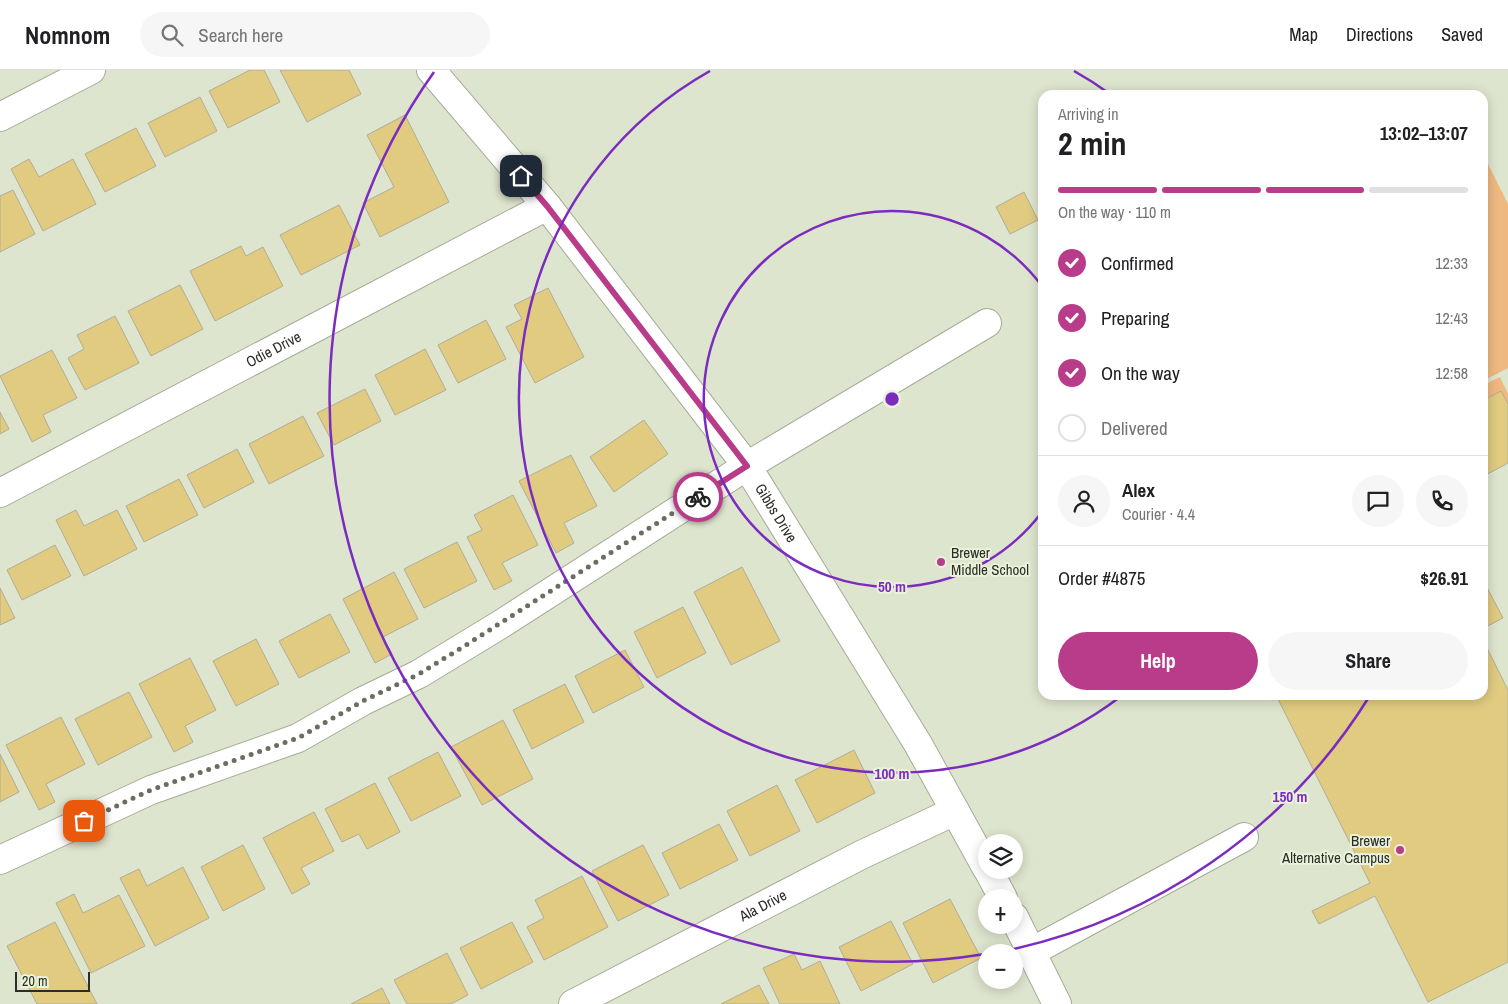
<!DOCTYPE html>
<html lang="en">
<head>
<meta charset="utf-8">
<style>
  :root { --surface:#fff; --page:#f6f6f6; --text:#202124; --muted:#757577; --line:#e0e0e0; --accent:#b93c8a }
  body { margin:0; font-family:"Archivo Narrow",sans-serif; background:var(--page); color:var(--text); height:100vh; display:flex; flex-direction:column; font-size:19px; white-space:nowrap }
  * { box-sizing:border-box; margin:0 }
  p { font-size:16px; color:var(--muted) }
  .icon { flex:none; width:28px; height:28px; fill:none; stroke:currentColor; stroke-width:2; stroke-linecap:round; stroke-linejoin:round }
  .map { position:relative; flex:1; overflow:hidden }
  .sheet { position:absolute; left:1038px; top:20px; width:450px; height:610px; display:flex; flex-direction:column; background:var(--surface); border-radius:15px; box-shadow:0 2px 12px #0003 }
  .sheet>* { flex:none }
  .controls { position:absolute; left:978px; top:764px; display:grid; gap:10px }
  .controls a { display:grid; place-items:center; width:45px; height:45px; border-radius:50%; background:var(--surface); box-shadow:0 2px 12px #0003; font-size:25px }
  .scale { position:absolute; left:15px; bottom:12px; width:75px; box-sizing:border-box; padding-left:5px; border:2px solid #2b2e26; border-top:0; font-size:14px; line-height:18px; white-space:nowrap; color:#2b2e26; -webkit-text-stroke:4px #ebf2db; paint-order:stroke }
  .pin { position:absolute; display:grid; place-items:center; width:42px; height:42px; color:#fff; margin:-21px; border-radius:10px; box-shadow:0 2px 8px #0006 }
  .courier { position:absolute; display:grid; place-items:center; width:50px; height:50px; margin:-25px; border:4px solid #b93c8a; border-radius:50%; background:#fff; color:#222; box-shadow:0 1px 6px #0007 }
  .overview em { font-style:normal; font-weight:700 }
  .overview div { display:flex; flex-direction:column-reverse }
  .overview { display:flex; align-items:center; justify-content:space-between; height:85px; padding:0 20px }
  h1 { font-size:32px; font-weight:700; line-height:38px }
  .bar { display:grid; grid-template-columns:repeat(4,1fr); gap:8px 5px; align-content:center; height:60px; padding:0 20px }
  .bar i { height:6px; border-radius:4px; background:var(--line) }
  .bar .active { background:var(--accent) }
  .bar p { grid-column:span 4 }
  .line { display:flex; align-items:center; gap:12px; padding:0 20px; border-top:1px solid var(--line) }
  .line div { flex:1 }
  .round { display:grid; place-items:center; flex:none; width:52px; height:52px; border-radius:26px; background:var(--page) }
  ol { padding:0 20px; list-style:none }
  li { display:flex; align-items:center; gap:15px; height:55px }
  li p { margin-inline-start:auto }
  li .icon { padding:5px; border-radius:50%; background:var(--accent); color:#fff; stroke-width:4 }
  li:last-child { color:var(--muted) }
  li i { width:28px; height:28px; border:2px solid var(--line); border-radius:50% }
  .primary-button { display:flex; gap:10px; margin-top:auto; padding:10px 20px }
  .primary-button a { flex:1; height:58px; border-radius:30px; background:var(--accent); color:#fff; font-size:20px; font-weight:700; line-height:58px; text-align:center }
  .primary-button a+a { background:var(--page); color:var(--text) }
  header { display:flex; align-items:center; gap:30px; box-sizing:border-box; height:70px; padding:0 25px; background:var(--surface); border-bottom:1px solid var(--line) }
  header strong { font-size:24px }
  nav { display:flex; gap:28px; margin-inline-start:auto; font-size:18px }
  .search { width:350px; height:45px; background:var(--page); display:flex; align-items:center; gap:12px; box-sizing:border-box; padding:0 18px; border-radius:28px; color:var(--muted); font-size:19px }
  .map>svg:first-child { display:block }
</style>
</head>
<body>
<header>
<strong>Nomnom</strong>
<div class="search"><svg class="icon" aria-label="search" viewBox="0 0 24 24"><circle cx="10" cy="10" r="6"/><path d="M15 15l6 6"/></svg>Search here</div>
<nav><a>Map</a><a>Directions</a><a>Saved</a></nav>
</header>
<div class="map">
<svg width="1508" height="934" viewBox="0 0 1508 934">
  <rect width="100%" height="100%" fill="#dee5ce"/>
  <path fill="#efb880" d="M1483 84 1508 134V298L1483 311Z
    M1500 307 1508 324V381L1483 394V315Z"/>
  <path fill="#e0cb81" stroke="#b2ac96" d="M250 0H264L280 32 228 58 209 21Z
    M280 0H349L361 24 307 52Z
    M200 27 217 61 165 87 148 53Z
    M405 45 449 132 380 167 363 133 394 117 367 65Z
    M136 58 156 96 105 122 85 84Z
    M29 89 39 107 73 89 96 134 43 161 11 99Z
    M13 120 35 164 0 182V126Z
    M1024 122 1038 150 1010 164 996 137Z
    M339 135 360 175 301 205 280 165Z
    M241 176 246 186 263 177 283 216 215 251 190 201Z
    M180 215 203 259 151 286 128 241Z
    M548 218 584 287 535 313 506 257 522 249 514 235Z
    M115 246 139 293 85 320 68 288 84 279 77 265Z
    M486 250 506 289 458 313 438 275Z
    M425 279 446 320 395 345 375 305Z
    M52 280 77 328 43 345 51 362 32 372 0 306Z
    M365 319 381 351 334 375 317 343Z
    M1501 321 1508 334V393L1482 407V331Z
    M0 342 9 359 0 364Z
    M303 346 324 386 269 414 249 374Z
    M644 350 668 384 614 422 590 387Z
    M237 379 254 412 204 438 187 405Z
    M571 385 597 436 564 453 574 473 556 483 519 411Z
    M179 409 198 445 144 472 126 436Z
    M513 425 538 475 502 493 512 511 494 520 467 467 482 460 474 445Z
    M76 440 84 456 117 440 137 479 84 506 56 450Z
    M457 472 477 511 424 538 404 499Z
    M55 475 71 506 22 530 7 500Z
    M742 497 780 571 731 595 694 522Z
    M394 502 418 549 383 567 392 584 375 593 343 529Z
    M1482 508 1503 548 1482 559Z
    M0 518 15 548 0 555Z
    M683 537 706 583 657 608 634 562Z
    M330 544 350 582 299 608 279 571Z
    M1482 568 1508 620V892L1428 932 1375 826 1319 854 1312 841 1370 813 1276 625H1482Z
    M256 569 279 614 236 636 213 591Z
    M625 580 644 617 593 643 575 606Z
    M190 588 216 640 185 656 193 672 174 682 139 614Z
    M565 614 584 652 532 679 513 640Z
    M129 622 152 667 98 695 75 649Z
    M61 647 85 694 46 714 55 732 39 740 6 675Z
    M503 650 533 709 482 735 451 677Z
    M854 680 875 723 817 753 795 710Z
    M438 682 461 726 411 751 388 708Z
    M0 684 19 722 0 732Z
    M375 713 400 762 367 779 359 764 342 772 325 739Z
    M777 715 800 761 750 786 727 741Z
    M314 742 334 781 301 798 310 814 292 824 263 768Z
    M719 754 738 790 680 819 662 783Z
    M243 775 265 819 223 841 201 797Z
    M643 775 669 825 618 851 592 801Z
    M183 797 209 848 155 876 120 808 139 799 147 816Z
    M582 806 608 857 544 890 527 857 544 848 535 830Z
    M74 824 83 843 119 825 145 876 91 903 56 833Z
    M950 829 981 888 933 913 903 853Z
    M891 851 913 894 861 921 839 877Z
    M55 852 97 934H37L7 876Z
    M512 852 533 892 481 919 460 878Z
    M447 883 468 925 451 934H407L394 910Z
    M794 884 802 900 820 891 840 934H780L763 898Z
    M759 915 769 934H721Z
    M382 918 390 934H351Z"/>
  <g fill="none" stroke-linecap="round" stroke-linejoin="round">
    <defs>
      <g id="minor">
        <path id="s1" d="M431 0 547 136 747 396 918 674 986 797"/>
        <path d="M0 47 91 0"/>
        <path id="s2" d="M0 423 547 136"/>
        <path d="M0 790 151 720 298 668 363 631 419 604 498 556 747 396 987 253"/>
        <path d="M988 800 1003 828"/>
        <path d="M1014 847 1057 934"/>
        <path d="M1031 882 1244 767"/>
        <path id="s3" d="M573 934 861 785 955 741"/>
      </g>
    </defs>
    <use href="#minor" stroke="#a5ac96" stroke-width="30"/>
    <use href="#minor" stroke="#fff" stroke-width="28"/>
  </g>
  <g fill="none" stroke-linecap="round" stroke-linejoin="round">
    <path stroke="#6a6e61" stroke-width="5" stroke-dasharray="0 9" d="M84 751 151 720 298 668 363 631 419 604 466 575 698 427"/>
    <path stroke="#b93c8a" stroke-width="6" d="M521 106 547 136 747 396 698 427"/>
  </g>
  <g fill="none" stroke="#7b2cbf" stroke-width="2.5">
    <path d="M1042 442A188 188 0 1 1 1042 216"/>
    <path d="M1120 627A375 375 0 1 1 710 1M1074 1A375 375 0 0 1 1110 24"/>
    <path d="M1369 627A563 563 0 0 1 999 882M985 884A563 563 0 0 1 434 2"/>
  </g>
  <g fill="#b93c8a" stroke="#ebf2db" stroke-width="2">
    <circle cx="941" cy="492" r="5"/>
    <circle cx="1400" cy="780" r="5"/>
  </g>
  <g text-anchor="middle" stroke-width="4" stroke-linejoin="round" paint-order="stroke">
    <g font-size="15" fill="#2b2e26" stroke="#ebf2db">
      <text dy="5" stroke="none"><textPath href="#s2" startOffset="309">Odie Drive</textPath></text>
      <text dy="5" stroke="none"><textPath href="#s1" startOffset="562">Gibbs Drive</textPath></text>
      <text dy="5" stroke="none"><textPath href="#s3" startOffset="214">Ala Drive</textPath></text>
    </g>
    <g font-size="15" fill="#2b2e26" stroke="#ebf2db" text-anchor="start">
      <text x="951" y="488">Brewer<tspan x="951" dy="17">Middle School</tspan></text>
      <text x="1390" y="776" text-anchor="end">Brewer<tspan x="1390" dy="17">Alternative Campus</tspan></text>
    </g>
  </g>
  <circle cx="892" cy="329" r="8" fill="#7b2cbf" stroke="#ebf2db" stroke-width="2.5"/>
  <g font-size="15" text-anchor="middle" font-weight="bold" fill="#7b2cbf" stroke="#ebf2db" stroke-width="4" stroke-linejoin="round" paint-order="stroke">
    <text x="892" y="522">50 m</text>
    <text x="892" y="709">100 m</text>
    <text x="1290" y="732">150 m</text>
  </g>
</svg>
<div class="controls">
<a><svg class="icon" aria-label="layers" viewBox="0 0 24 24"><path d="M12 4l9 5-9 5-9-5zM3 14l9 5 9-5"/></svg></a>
<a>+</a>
<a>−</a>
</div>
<div class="scale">20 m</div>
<div class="pin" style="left:84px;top:751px;background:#ea580c"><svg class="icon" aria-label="bag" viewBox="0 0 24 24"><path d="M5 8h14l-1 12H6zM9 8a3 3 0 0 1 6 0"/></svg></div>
<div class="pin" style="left:521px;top:106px;background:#1f2937"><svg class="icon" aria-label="home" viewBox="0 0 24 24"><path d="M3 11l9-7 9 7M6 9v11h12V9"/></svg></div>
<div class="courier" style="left:698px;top:427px"><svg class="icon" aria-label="bike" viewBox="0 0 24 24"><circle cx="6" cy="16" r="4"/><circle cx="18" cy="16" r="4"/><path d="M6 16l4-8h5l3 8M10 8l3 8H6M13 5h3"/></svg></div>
<section class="sheet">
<div class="overview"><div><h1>2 min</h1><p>Arriving in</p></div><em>13:02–13:07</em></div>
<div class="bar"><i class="active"></i><i class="active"></i><i class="active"></i><i></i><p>On the way · 110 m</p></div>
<ol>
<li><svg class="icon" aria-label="check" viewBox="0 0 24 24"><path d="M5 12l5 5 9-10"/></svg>Confirmed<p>12:33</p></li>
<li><svg class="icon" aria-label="check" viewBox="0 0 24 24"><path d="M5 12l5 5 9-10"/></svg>Preparing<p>12:43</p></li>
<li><svg class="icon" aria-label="check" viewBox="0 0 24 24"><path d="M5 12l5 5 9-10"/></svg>On the way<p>12:58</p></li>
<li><i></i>Delivered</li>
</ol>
<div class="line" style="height:90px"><a class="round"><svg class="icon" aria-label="person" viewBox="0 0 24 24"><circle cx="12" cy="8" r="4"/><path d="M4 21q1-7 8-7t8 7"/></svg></a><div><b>Alex</b><p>Courier · 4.4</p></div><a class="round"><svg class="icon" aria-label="chat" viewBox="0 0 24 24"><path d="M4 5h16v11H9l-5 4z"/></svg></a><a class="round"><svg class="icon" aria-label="phone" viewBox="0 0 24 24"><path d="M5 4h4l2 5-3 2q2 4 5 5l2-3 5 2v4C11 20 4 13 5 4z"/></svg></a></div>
<div class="line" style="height:65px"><div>Order #4875</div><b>$26.91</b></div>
<div class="primary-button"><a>Help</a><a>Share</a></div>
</section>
</div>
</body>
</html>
